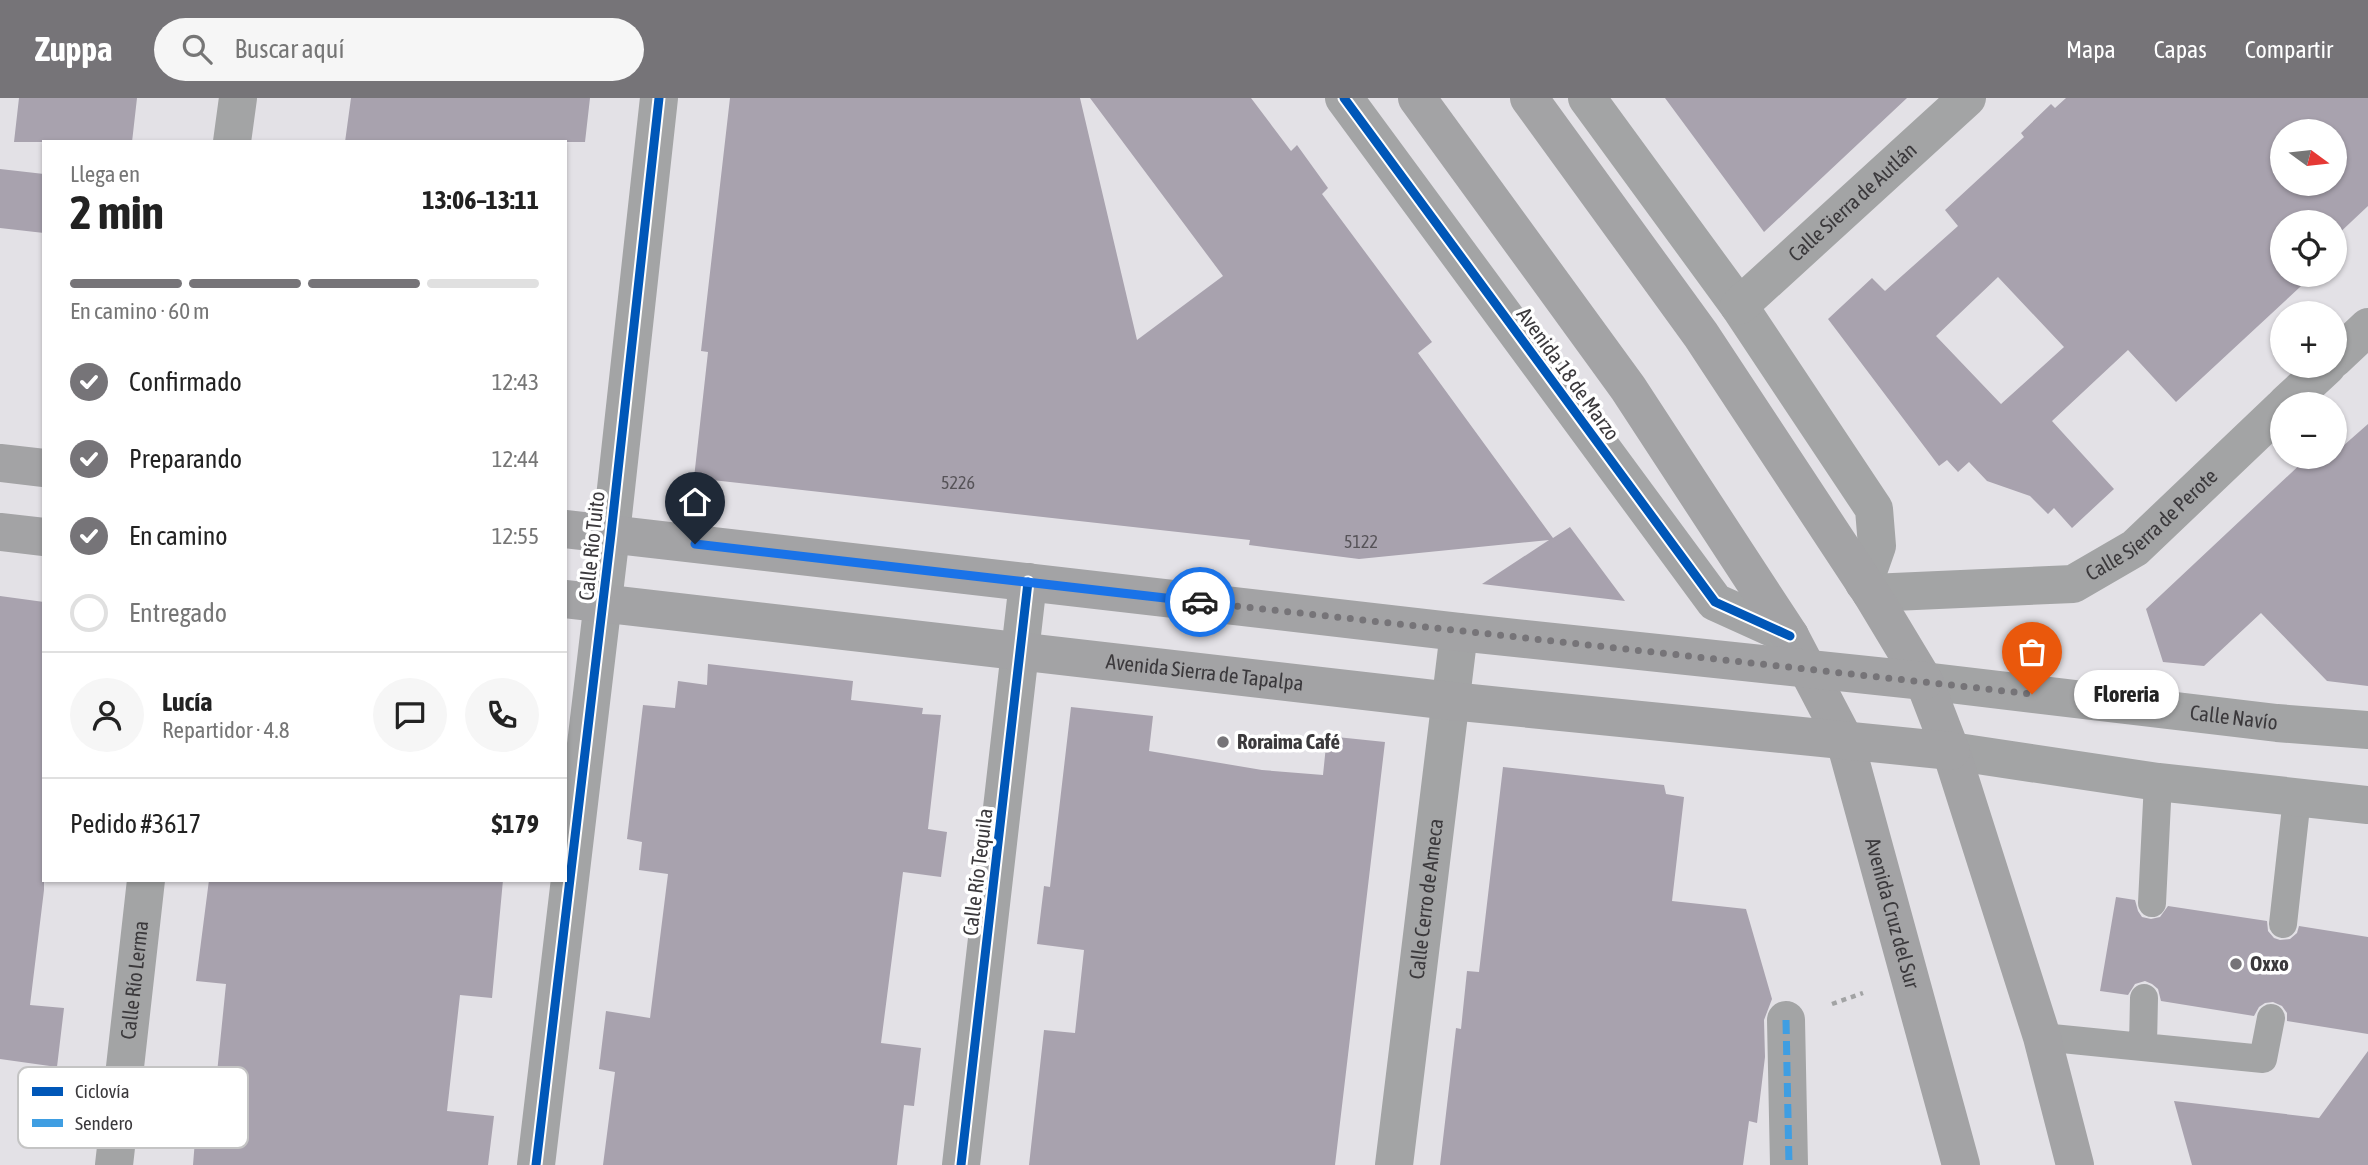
<!DOCTYPE html>
<html lang="es">
<head>
<meta charset="utf-8">
<style>
  :root { --surface:#fff; --page:#f6f6f6; --text:#222; --muted:#767676; --line:#e0e0e0; --accent:#767478 }
  body { margin:0; font-family:"Asap Condensed",sans-serif; background:var(--page); color:var(--text); height:100vh; display:flex; flex-direction:column; font-size:26px; white-space:nowrap }
  * { box-sizing:border-box; margin:0 }
  p { font-size:23px; color:var(--muted) }
  .icon { flex:none; width:38px; height:38px; fill:none; stroke:currentColor; stroke-width:2; stroke-linecap:round; stroke-linejoin:round }
  .map { position:relative; flex:1; overflow:hidden }
  .drawer { position:absolute; left:42px; top:42px; width:525px; height:742px; display:flex; flex-direction:column; background:var(--surface); border-radius:0px; box-shadow:0 2px 5px #0004 }
  .drawer>* { flex:none }
  .needle { width:46px; rotate:105deg }
  .buttons { position:absolute; left:2270px; top:21px; display:grid; gap:14px }
  .buttons a { display:grid; place-items:center; width:77px; height:77px; border-radius:50%; background:var(--surface); box-shadow:0 2px 5px #0004; font-size:35px }
  .pin { position:absolute; display:grid; place-items:center; width:60px; height:60px; color:#fff; margin:-72px -30px; border-radius:50% 50% 50% 0; rotate:-45deg; box-shadow:0 0 7px #0007 }
  .pin .icon { rotate:45deg }
  .courier { position:absolute; display:grid; place-items:center; width:70px; height:70px; margin:-35px; border:5px solid #1a73e8; border-radius:50%; background:#fff; color:#222; box-shadow:0 2px 9px #0007 }
  .bubble { position:absolute; height:49px; border-radius:24px; background:var(--surface); box-shadow:0 2px 5px #0004; font-size:23px; font-weight:700; line-height:49px; text-align:center }
  .headline em { font-style:normal; font-weight:700 }
  .headline div { display:flex; flex-direction:column-reverse }
  .headline { display:flex; align-items:center; justify-content:space-between; height:119px; padding:0 28px }
  h1 { font-size:46px; font-weight:700; line-height:52px }
  .bar { display:grid; grid-template-columns:repeat(4,1fr); gap:10px 7px; align-content:center; height:84px; padding:0 28px }
  .bar i { height:9px; border-radius:5px; background:var(--line) }
  .bar .current { background:var(--accent) }
  .bar p { grid-column:span 4 }
  .line { display:flex; align-items:center; gap:18px; padding:0 28px; border-top:2px solid var(--line) }
  .line div { flex:1 }
  .round { display:grid; place-items:center; flex:none; width:74px; height:74px; border-radius:37px; background:var(--page) }
  ol { padding:0 28px; list-style:none }
  li { display:flex; align-items:center; gap:21px; height:77px }
  li p { margin-inline-start:auto }
  li .icon { padding:7px; border-radius:50%; background:var(--accent); color:#fff; stroke-width:4 }
  li:last-child { color:var(--muted) }
  li i { width:38px; height:38px; border:4px solid var(--line); border-radius:50% }
  header { display:flex; align-items:center; gap:42px; box-sizing:border-box; height:98px; padding:0 35px; background:var(--accent); color:#fff }
  header strong { font-size:33px }
  nav { display:flex; gap:38px; margin-inline-start:auto; font-size:24px }
  .search { width:490px; height:63px; background:var(--page); display:flex; align-items:center; gap:18px; box-sizing:border-box; padding:0 24px; border-radius:38px; color:var(--muted); font-size:26px }
  .map>svg:first-child { display:block }
</style>
</head>
<body>
<header>
<strong>Zuppa</strong>
<div class="search"><svg class="icon" aria-label="search" viewBox="0 0 24 24"><circle cx="10" cy="10" r="6"/><path d="M15 15l6 6"/></svg>Buscar aquí</div>
<nav><a>Mapa</a><a>Capas</a><a>Compartir</a></nav>
</header>
<div class="map">
<svg width="2368" height="1067" viewBox="0 0 2368 1067">
  <rect width="100%" height="100%" fill="#e3e1e6"/>
  <path fill="#a8a2ae" fill-rule="evenodd" d="M19 0H137L132 44H14Z
    M351 0H590L585 44H345Z
    M730 0H1080L1137 242 1223 178 1090 0H1251L1291 53 1297 47 1328 90 1322 96 1432 244 1418 255 1553 440 1570 429 1625 503 1482 486 1549 442 1359 461 1249 447 1250 442 694 380 708 254 701 253Z
    M1665 0H1907L1764 134Z
    M2066 0H2368V108L2334 140V124H2282V177H2313L2176 304 2128 252 2052 323 2114 391 2072 430 2054 410 2048 416 2030 398 1987 383 1969 364 1958 374 1947 362 1939 368 1828 221 1872 180 1885 193 1958 128 1945 112 2024 39 2021 35 2051 6 2055 10ZM2282 33H2334V86H2282ZM1998 179 2064 249 2001 306 1936 238Z
    M0 71 44 76V135L0 130Z
    M2368 326V588L2327 583 2261 515 2204 568 2163 564 2146 511 2308 359H2334V341L2336 339 2343 348Z
    M0 498 44 504V792L30 907 64 910 57 969 0 961Z
    M708 566 853 583 851 602 923 610 922 616 941 617 928 731 947 734 941 779 903 774 881 945 921 950 914 1008 904 1007 897 1067H603L615 974 599 971 606 913 650 920 668 776 639 772 642 744 627 741 643 607 675 610 678 583 707 587Z
    M1071 609 1153 618 1149 653 1262 672 1323 677 1327 638 1385 644 1335 1067H1029L1044 932 1075 935 1084 852 1037 846 1044 788 1050 789Z
    M1503 669 1664 687 1666 696 1684 699 1672 803 1746 811 1772 901 1764 922 1765 959 1757 1025 1749 1023 1743 1067H1440L1456 930 1461 931 1467 873 1479 874Z
    M209 782H503L492 900 460 897 447 1013 494 1018 488 1067H193L195 1042 186 1041 193 983 216 985 226 886 196 883Z
    M2116 799 2135 802 2138 813 2142 819 2151 821 2160 819 2168 808 2267 823 2268 833 2274 840 2280 842 2290 841 2297 835 2299 828 2368 839V936L2287 923V915L2282 908 2273 904 2265 905 2259 909 2254 918 2161 903 2158 891 2152 886 2145 883 2135 886 2128 897 2100 893Z
    M2368 953V1067H2192L2174 1003 2319 1020Z"/>
  <g fill="none" stroke-linecap="round" stroke-linejoin="round">
    <path stroke="#a2a3a4" stroke-width="4.5" stroke-dasharray="5 5" stroke-linecap="butt" d="M1832 906 1863 895"/>
    <path stroke="#a3a4a5" stroke-width="28" d="M2152 805 2158 684
      M2283 826 2297 700
      M2042 939 2263 961 2271 920
      M2143 947 2144 900"/>
    <g stroke="#a3a4a5" stroke-width="38">
      <path d="M1344 0 1715 504 1790 538"/>
      <path d="M1587 0 1739 208 1874 411 1877 448 1864 485"/>
      <path d="M232 44 238 0"/>
      <path id="s1" d="M1739 208 1967 0"/>
      <path d="M2334 261 2368 229"/>
      <path d="M2286 306 2327 268"/>
      <path id="s2" d="M1871 495 2073 486 2135 450 2282 310"/>
      <path id="s3" d="M1924 583 2277 625 2368 632"/>
      <path d="M1951 653 2158 684 2368 707"/>
      <path d="M1786 922 1789 1067"/>
      <path id="s4" d="M114 1067 146 782"/>
      <path d="M536 1067 611 436 659 0"/>
      <path d="M961 1067 1028 484"/>
      <path id="s5" d="M1394 1067 1459 534"/>
    </g>
    <g stroke="#a3a3a5" stroke-width="38">
      <path id="s6" d="M1417 0 1628 290 1790 538 1845 643 1961 1067"/>
      <path d="M1529 0 1701 237 1871 495 1924 583 1951 653 2042 939 2075 1067"/>
      <path d="M0 365 44 370"/>
      <path d="M565 431 1459 534 1924 583"/>
      <path d="M0 434 44 439"/>
      <path id="s7" d="M565 501 1451 603 1951 653"/>
    </g>
    <path stroke="#3f9ee2" stroke-width="7" stroke-dasharray="14 7" stroke-linecap="butt" d="M1786 922 1789 1067"/>
    <defs>
      <path id="cycleway" d="M1344 0 1715 504 1790 538
        M536 1067 611 436 659 0
        M961 1067 1028 484"/>
    </defs>
    <use href="#cycleway" stroke="#fff" stroke-width="13"/>
    <use href="#cycleway" stroke="#0057b8" stroke-width="9"/>
  </g>
  <g fill="none" stroke-linecap="round" stroke-linejoin="round">
    <path stroke="#767478" stroke-width="7" stroke-dasharray="0 12.6" d="M1200 504 2032 596"/>
    <path stroke="#1a73e8" stroke-width="9" d="M695 446 1200 504"/>
  </g>
  <g fill="#767478" stroke="#fff" stroke-width="2.5">
    <circle cx="1223" cy="644" r="7"/>
    <circle cx="2236" cy="866" r="7"/>
  </g>
  <g text-anchor="middle" stroke-width="7" stroke-linejoin="round" paint-order="stroke">
    <g font-size="18" fill="#565358">
      <text x="958" y="391">5226</text>
      <text x="1361" y="450">5122</text>
    </g>
    <g font-size="21" fill="#3b393c" stroke="#fff">
      <text dy="7" stroke="none"><textPath href="#s1" startOffset="154">Calle Sierra de Autlán</textPath></text>
      <text transform="translate(1568 276) rotate(54)" y="7">Avenida 18 de Marzo</text>
      <text dy="7" stroke="none"><textPath href="#s2" startOffset="301">Calle Sierra de Perote</textPath></text>
      <text transform="translate(592 448) rotate(-84)" y="7">Calle Río Tuito</text>
      <text dy="7" stroke="none"><textPath href="#s7" startOffset="644">Avenida Sierra de Tapalpa</textPath></text>
      <text dy="7" stroke="none"><textPath href="#s3" startOffset="312">Calle Navío</textPath></text>
      <text transform="translate(978 774) rotate(-83)" y="7">Calle Río Tequila</text>
      <text dy="7" stroke="none"><textPath href="#s5" startOffset="268">Calle Cerro de Ameca</textPath></text>
      <text dy="7" stroke="none"><textPath href="#s6" startOffset="952">Avenida Cruz del Sur</textPath></text>
      <text dy="7" stroke="none"><textPath href="#s4" startOffset="186">Calle Río Lerma</textPath></text>
    </g>
    <g font-size="21" font-weight="bold" fill="#3b393c" stroke="#fff" text-anchor="start">
      <text x="1237" y="651">Roraima Café</text>
      <text x="2250" y="873">Oxxo</text>
    </g>
  </g>
  <rect x="18" y="969" width="230" height="81" rx="10" fill="#fff" stroke="#c4c4c4" stroke-width="2"/>
  <rect x="32" y="989" width="31" height="9" fill="#0057b8"/>
  <rect x="32" y="1021" width="31" height="8" fill="#3f9ee2"/>
  <g font-size="19" fill="#3b393c">
    <text x="75" y="1000">Ciclovía</text>
    <text x="75" y="1032">Sendero</text>
  </g>
</svg>
<div class="buttons">
<a><svg class="needle" viewBox="-14 -14 28 28"><path d="M0-13l5 13h-10z" fill="#e53935"/><path d="M0 13l5-13h-10z" fill="#767676"/></svg></a>
<a><svg class="icon" aria-label="locate" viewBox="0 0 24 24"><circle cx="12" cy="12" r="6"/><path d="M12 2v4M12 18v4M2 12h4M18 12h4"/></svg></a>
<a>+</a>
<a>−</a>
</div>
<div class="pin" style="left:2032px;top:596px;background:#ea580c"><svg class="icon" aria-label="bag" viewBox="0 0 24 24"><path d="M5 8h14l-1 12H6zM9 8a3 3 0 0 1 6 0"/></svg></div>
<div class="pin" style="left:695px;top:446px;background:#1f2937"><svg class="icon" aria-label="home" viewBox="0 0 24 24"><path d="M3 11l9-7 9 7M6 9v11h12V9"/></svg></div>
<div class="courier" style="left:1200px;top:504px"><svg class="icon" aria-label="car" viewBox="0 0 24 24"><path d="M5 17H2v-5l4-1 3-4h7l3 4 3 1v5h-3M9 17h6M6 11h13"/><circle cx="7" cy="17" r="2"/><circle cx="17" cy="17" r="2"/></svg></div>
<div class="bubble" style="left:2074px;top:572px;width:105px">Floreria</div>
<section class="drawer">
<div class="headline"><div><h1>2 min</h1><p>Llega en</p></div><em>13:06–13:11</em></div>
<div class="bar"><i class="current"></i><i class="current"></i><i class="current"></i><i></i><p>En camino · 60 m</p></div>
<ol>
<li><svg class="icon" aria-label="check" viewBox="0 0 24 24"><path d="M5 12l5 5 9-10"/></svg>Confirmado<p>12:43</p></li>
<li><svg class="icon" aria-label="check" viewBox="0 0 24 24"><path d="M5 12l5 5 9-10"/></svg>Preparando<p>12:44</p></li>
<li><svg class="icon" aria-label="check" viewBox="0 0 24 24"><path d="M5 12l5 5 9-10"/></svg>En camino<p>12:55</p></li>
<li><i></i>Entregado</li>
</ol>
<div class="line" style="height:126px"><a class="round"><svg class="icon" aria-label="person" viewBox="0 0 24 24"><circle cx="12" cy="8" r="4"/><path d="M4 21q1-7 8-7t8 7"/></svg></a><div><b>Lucía</b><p>Repartidor · 4.8</p></div><a class="round"><svg class="icon" aria-label="chat" viewBox="0 0 24 24"><path d="M4 5h16v11H9l-5 4z"/></svg></a><a class="round"><svg class="icon" aria-label="phone" viewBox="0 0 24 24"><path d="M5 4h4l2 5-3 2q2 4 5 5l2-3 5 2v4C11 20 4 13 5 4z"/></svg></a></div>
<div class="line" style="height:91px"><div>Pedido #3617</div><b>$179</b></div>
</section>
</div>
</body>
</html>
